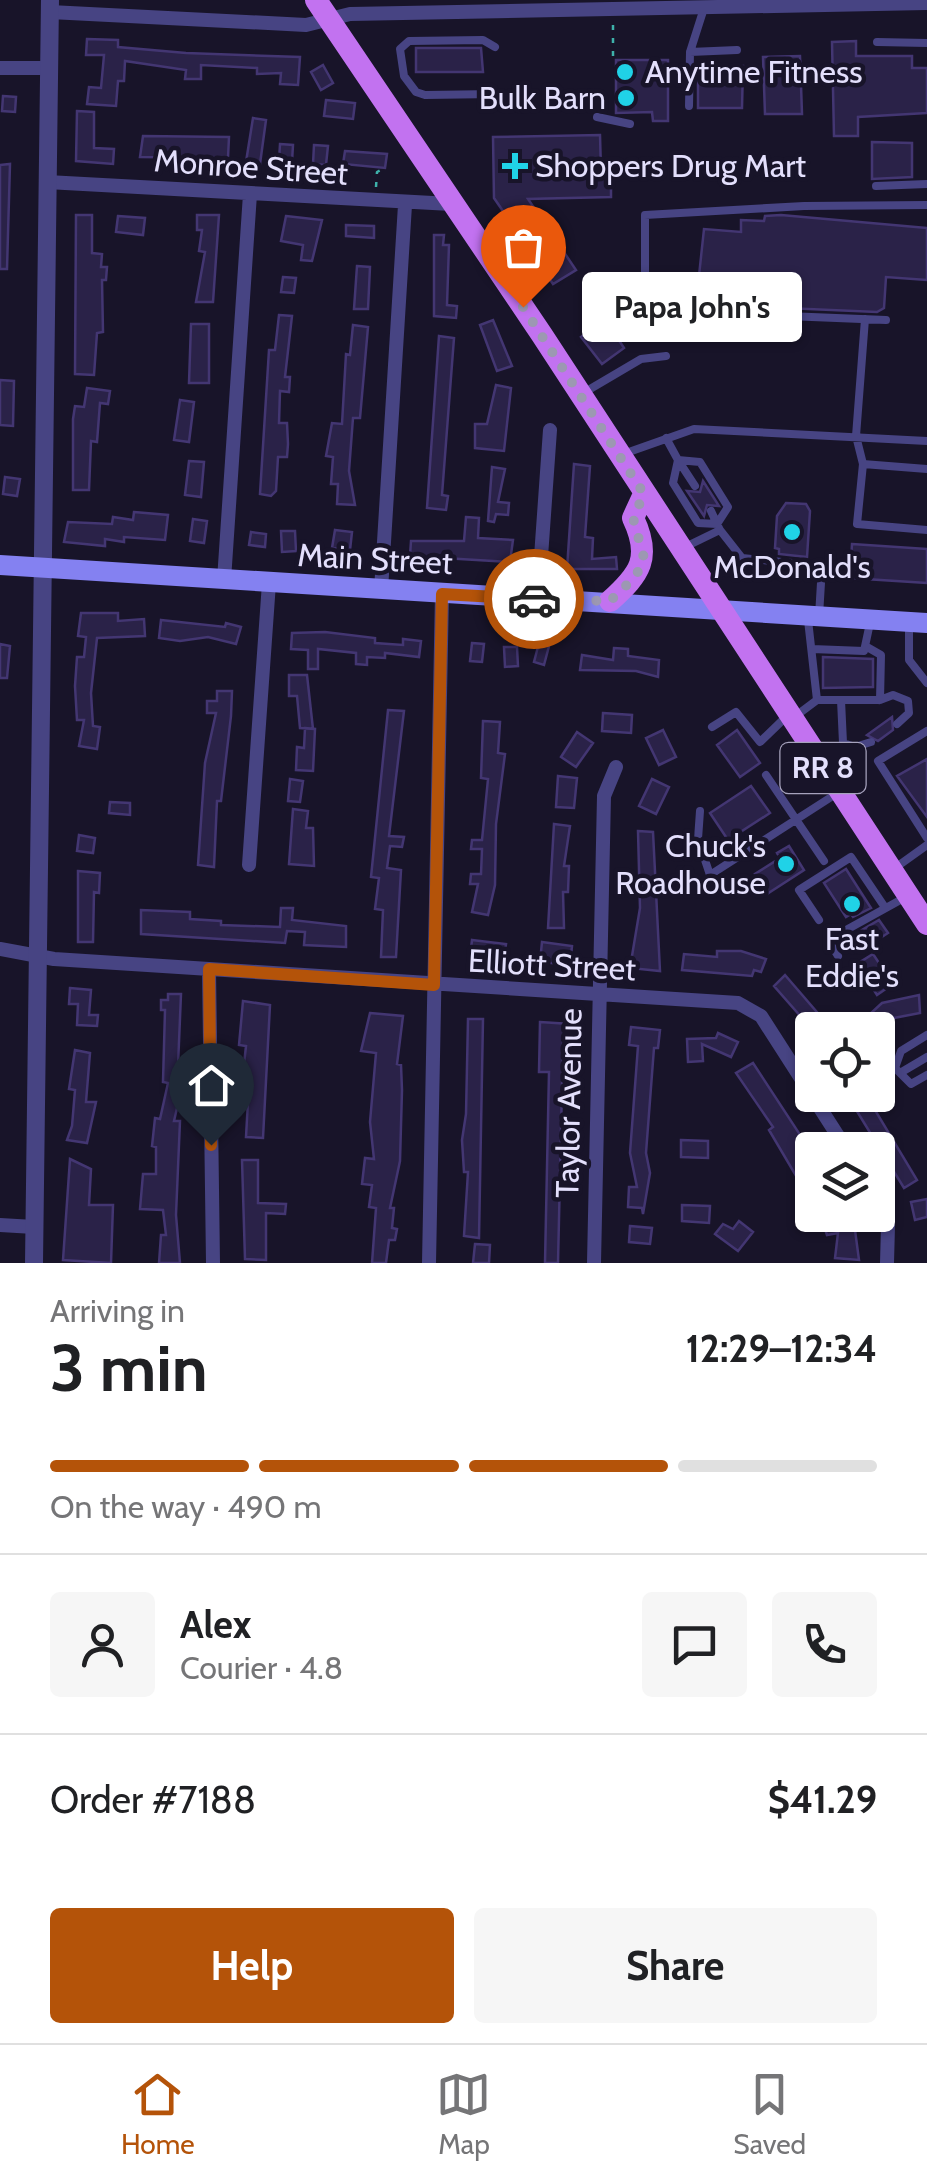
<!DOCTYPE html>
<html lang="en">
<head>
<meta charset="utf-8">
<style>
  :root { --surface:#fff; --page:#f6f6f6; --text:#202124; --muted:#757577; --line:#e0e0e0; --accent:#b45309 }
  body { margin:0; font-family:Cabin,sans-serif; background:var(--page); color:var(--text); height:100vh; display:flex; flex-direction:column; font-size:38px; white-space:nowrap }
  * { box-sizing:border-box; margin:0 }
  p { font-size:32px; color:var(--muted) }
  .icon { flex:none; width:55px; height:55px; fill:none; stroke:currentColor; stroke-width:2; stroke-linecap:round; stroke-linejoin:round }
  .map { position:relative; height:1263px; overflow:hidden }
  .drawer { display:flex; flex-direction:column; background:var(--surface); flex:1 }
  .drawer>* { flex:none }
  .controls { position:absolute; left:795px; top:1012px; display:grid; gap:20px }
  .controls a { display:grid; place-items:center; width:100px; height:100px; border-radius:10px; background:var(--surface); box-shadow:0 2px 8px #0004; font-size:50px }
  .pin { position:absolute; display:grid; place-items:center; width:85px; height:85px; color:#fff; margin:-102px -42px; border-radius:50% 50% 50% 0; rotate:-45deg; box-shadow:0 0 10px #0007 }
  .pin .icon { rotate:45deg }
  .courier { position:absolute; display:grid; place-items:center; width:100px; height:100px; margin:-50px; border:8px solid #b45309; border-radius:50%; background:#fff; color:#222; box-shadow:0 2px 12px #0007 }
  .bubble { position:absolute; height:70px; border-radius:10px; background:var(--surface); box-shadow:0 2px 8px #0004; font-size:32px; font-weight:700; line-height:70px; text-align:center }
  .head em { font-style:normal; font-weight:700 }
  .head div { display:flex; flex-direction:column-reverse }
  .head { display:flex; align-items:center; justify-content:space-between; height:170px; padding:0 50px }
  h1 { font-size:65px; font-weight:700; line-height:75px }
  .bar { display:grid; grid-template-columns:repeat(4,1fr); gap:15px 10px; align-content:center; height:120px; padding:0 50px }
  .bar i { height:12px; border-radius:8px; background:var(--line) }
  .bar .selected { background:var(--accent) }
  .bar p { grid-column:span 4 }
  .line { display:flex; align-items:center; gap:25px; padding:0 50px; border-top:2px solid var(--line) }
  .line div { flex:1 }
  .round { display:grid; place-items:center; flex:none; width:105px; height:105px; border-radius:10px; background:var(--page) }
  .button { display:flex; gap:20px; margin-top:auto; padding:20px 50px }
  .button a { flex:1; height:115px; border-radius:10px; background:var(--accent); color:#fff; font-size:40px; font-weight:700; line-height:115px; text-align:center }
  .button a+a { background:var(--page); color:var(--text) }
  .tabs { display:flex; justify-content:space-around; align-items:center; height:140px; border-top:2px solid var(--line); background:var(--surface); font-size:28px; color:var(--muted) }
  .tabs a { display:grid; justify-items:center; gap:5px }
  .tabs .selected { color:var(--accent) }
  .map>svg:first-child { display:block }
</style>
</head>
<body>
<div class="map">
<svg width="927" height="1263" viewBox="0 0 927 1263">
  <rect width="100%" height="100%" fill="#181429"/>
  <path fill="#2a2248" stroke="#433672" stroke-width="2.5" d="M87 39 118 40V47L186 53 300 57 298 85 280 84 281 73 257 74V68L201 65V79H185L186 70 125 61 124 81H118L116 106 87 104 89 87 101 88 104 55H86Z
    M856 41V56H912V68H927V113L858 117V136H834L832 42Z
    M416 48H481L483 72H416Z
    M800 56 802 114H765L763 57Z
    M616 60H668V121H653L652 112 616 113Z
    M323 65 333 83 321 90 311 72Z
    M698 66H743L742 108H698Z
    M3 96 16 97 15 112 2 111Z
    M326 100 355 103 353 119 324 116Z
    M77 111 94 112V148L114 149 113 164 76 161Z
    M253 118 266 120 260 164 246 162Z
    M600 135 601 171H611V197L528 199 576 270 553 284 494 198 493 137Z
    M143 136 229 137 228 158 140 157Z
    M872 142 912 143V177L872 179Z
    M280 144 293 145 292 162 279 161Z
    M314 145 328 146 326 165 313 164Z
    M345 151 387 154 385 168 343 164Z
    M10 164 7 269H0V165Z
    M76 215H92V253L102 254 101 267H107L106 280H102L103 332 97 333 94 375 75 374Z
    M197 215H219L213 302H196L205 252 199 251 202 230H197Z
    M781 215 927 228V280L886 277 884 308 877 312 736 306 735 288 698 285 704 229 741 232V220L764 221 765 216Z
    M118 216 145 218 143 235 116 232Z
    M286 216 322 220 312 261 301 260 303 245 281 241Z
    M346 225 374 226V238L346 236Z
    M434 235H444L443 245H449L447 305 457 306 456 318 434 316Z
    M357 266 370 267 368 309H354Z
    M283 277 296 278 294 293 281 292Z
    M279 315 292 316 285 377H290L289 392 280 391 279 423H287L288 444 287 457H278L276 491 271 496 260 494 269 350H275Z
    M605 319 624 348 602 364 581 337Z
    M493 320 512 366 497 371 480 325Z
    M191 324H209V383H189Z
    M353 325 368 327 360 418H353L349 471 355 505 337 504 338 484H331L333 457 326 456 332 423 342 424 346 354 350 355Z
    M439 336 454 338 442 495 448 496 446 510 427 508Z
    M0 380 14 381 13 426 0 425Z
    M496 385 511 388 504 451 475 448V424H487Z
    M87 388 110 391 108 404 100 403 97 442 91 441 89 490H73V419L75 406 84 407Z
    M180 400 194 402 189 442 174 440Z
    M189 461 204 462 201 497 185 495Z
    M574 464 590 466 585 537 593 538 592 559 616 557 617 569H567Z
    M492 467 505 469 498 502 509 503 508 515 496 514 494 522 488 521Z
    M5 477 20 479 17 496 3 494Z
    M703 481 719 506 707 505 704 516 687 491 700 492Z
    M786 503 806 504 810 511 807 557 779 554V549L775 548 777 516Z
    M134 512 168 515 165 540 124 537V542L105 539V546L64 542 68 522 112 524 113 517 133 520Z
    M466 517 479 518 478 538 513 540 510 562 410 556 411 541H464Z
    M193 519 207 521 204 543 190 541Z
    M335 530 352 532 350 550 332 548Z
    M281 531H295L296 551 282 552Z
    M251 532 266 534 265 547 249 545Z
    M852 544 927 549V583L850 578Z
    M81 613H118V621L144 619 145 636 97 638 91 693 93 726 100 727 97 749 79 746 84 720H77L75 686 77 657H84L86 637 78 636Z
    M161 620 225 627 226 623 241 627 236 644 208 637 180 641 159 638Z
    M325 632 375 638V643L403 645V639L421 641 419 657 385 653V658L367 657V665L356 664V653L318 649V669H308V650L291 649 292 633Z
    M472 643 484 644 482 662 470 661Z
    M539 643 549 646 544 665 534 662Z
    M0 644 10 646 7 678H0Z
    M504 647H517L518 666 505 667Z
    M614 648 628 649V656L659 660 658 677 636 671 580 670 582 655 613 660Z
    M823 657 873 659V687L823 688Z
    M289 675H307L313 729 300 728 297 696H289Z
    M217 691H232L231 716 221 801H217L214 867 198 865 205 763 216 713H207V701H217Z
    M388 710 404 711 389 836 404 837 402 847 390 846 387 868 401 870 396 957H381L383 910 375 909 379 878 371 877Z
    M603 713 632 715 631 733 602 731Z
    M892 717 893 730 878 741 867 735Z
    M483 721 500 722 498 753 505 754 496 824 495 885 488 915 472 912 478 884H470L471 874H481L482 849H471L472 840H482L488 779 481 778Z
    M305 728 315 729 313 771 296 770 297 747 304 748Z
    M663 730 676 757 659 765 646 738Z
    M737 730 760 763 740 777 717 745Z
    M577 732 593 743 576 767 561 757Z
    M927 759V817L897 776Z
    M558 776 577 778 574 808 556 807Z
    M290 779 303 781 300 802 288 801Z
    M652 779 669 787 656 814 639 806Z
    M751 786 770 813 728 840 710 813Z
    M110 802 130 803V815L109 813Z
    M293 809 308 811 306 828H313L314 866 289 864Z
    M554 824 570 826 564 866H569L568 892H563L564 928H548Z
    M638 831 653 832 660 971 630 968 640 908Z
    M79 835 95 838 93 853 77 851Z
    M789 846 804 870 767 894 755 874 780 858 777 853Z
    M846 869 871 908 853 917 851 914 846 917 824 883Z
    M78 871 100 873 99 893 94 892 93 942H78Z
    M281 908H293L292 920 346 926V947L304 945 305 932 287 931 285 943 141 934V910L190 912V919L221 921V925L280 927Z
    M879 920 888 933 871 944 862 930Z
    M472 940 506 944 504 958 470 957Z
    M542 942 572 946 570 965 540 962Z
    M717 951H741L766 959 761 972 754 970 752 976 682 970 684 954 717 957Z
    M873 954 893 984 877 995 857 964Z
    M785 975 822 1018 809 1026 774 986Z
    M70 988 91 990 89 1015H98L97 1026 77 1025 78 1004H69Z
    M168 994H181L177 1090 181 1091 174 1121H180L176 1215 180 1263H159L161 1235H166L163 1210 140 1209 143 1174H156V1147L152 1146 155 1118 160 1119 168 1083 163 1082 165 1010H161V1000H168Z
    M919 995 920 1013 894 1018 879 1030 869 1015 882 1003Z
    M243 1001 270 1005 263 1138 246 1137 248 1101H240L246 1046 239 1045Z
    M370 1013 403 1016 397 1064 401 1065 402 1090 400 1161 390 1208H394L392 1228 397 1229 395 1240H389L386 1263H372L376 1208 369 1207 372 1185 362 1184 365 1158 374 1159 370 1122 376 1053 361 1051Z
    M468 1019H483L479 1238 464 1236 468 1172H464L462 1140 466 1114Z
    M540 1022 570 1024 569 1043 563 1042 558 1263H545L549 1072H539Z
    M631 1027 660 1030 658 1048H654L646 1153 650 1173 643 1214 642 1208 628 1207 629 1187H637L630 1153 638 1046 629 1045Z
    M718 1033 738 1042 731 1057 702 1044 703 1061 688 1062 687 1039 716 1038Z
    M75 1050 90 1053 86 1102H96L87 1143 67 1140 72 1126 75 1090 69 1089Z
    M753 1063 812 1153V1203L769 1130 773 1127 736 1073Z
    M847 1095H866L917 1180 904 1188Z
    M681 1140 708 1141V1158L681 1157Z
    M70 1159 91 1169 89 1205H113L111 1263 63 1260Z
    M242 1160H258V1203L286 1204 285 1214 266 1213V1260L245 1259Z
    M927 1199V1217L915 1220 911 1202Z
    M682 1205 710 1206 709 1223 682 1221Z
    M820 1215H853L859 1260 835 1258 838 1233 827 1235Z
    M739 1221 753 1232 738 1251 715 1234 723 1224 733 1229Z
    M630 1226 652 1228 650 1244 629 1242Z
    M475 1244 490 1245 489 1263H473Z"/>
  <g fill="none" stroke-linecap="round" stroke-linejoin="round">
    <path stroke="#3eb1aa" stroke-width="2.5" stroke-dasharray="5 8" stroke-linecap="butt" d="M613 25V60
      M376 187 377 172 385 168"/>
    <path stroke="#474483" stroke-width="8" d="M877 42 927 43
      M495 47 483 40 409 41 400 49 404 76 416 92 425 95 496 94
      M690 52 737 50
      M689 106 690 52 705 5
      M597 117 630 124
      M876 186 927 184
      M865 319 856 436 863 464 857 524 927 530
      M886 320 668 311 645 287V215L804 206 927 205
      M585 392 641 359 666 356
      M666 438 678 460 673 483 698 523 717 524 720 530
      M626 453 694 429 927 441
      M678 460 700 462 728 507 717 524 711 511
      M678 460 695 486
      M863 464 927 469
      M685 547 720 530 742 558 822 566 819 616
      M909 624V660L927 683
      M812 649 864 651 870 623
      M817 700H880L881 655 867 647
      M841 700 843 743 855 747 871 742
      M880 700 893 695 908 701 909 713 897 724
      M797 715 817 700 808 620
      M712 727 736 712 760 742 788 715
      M927 731 878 761 927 838
      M766 775 824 861
      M700 811 698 839 710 875 839 792
      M895 868 927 845
      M819 920 799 890 851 857 884 906
      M838 956 828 940 904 898
      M927 1035 901 1051 895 1068 900 1073 927 1057
      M900 1073 911 1084 927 1075"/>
    <path stroke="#474483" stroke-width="14" d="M50 12 306 25 350 14 927 3
      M0 68H49
      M47 182 451 204
      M224 580 250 194
      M381 590 405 205
      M538 599 550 430
      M249 865 269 583
      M0 949 54 959 738 1003 761 1016 847 1150
      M209 969 213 1263
      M878 1198 888 1226 887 1263
      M0 1225 34 1227
      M429 1263 442 593
      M594 1263 604 796 616 767"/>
    <path stroke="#474483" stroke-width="18" d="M34 1263 50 0"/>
    <path stroke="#8481f1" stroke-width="20" d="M0 565 927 623"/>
    <path stroke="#c272f0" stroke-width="22" d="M316 0 542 335 927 924
      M610 601C640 574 652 558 633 518L644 494"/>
  </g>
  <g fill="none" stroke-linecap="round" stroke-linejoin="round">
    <path stroke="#9c98b2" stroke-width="10" stroke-dasharray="0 18" d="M523 307 644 494 633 518 644 558 636 576 610 601 534 599"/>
    <path stroke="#b45309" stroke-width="12" d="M211 1145 209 969 434 985 442 594 534 599"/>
  </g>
  <g fill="#20d2e7" stroke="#181429" stroke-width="4">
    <circle cx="625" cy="72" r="10"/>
    <circle cx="626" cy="98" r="10"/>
    <path d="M510 151h10v10h10v10h-10v10h-10v-10h-10v-10h10z"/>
    <circle cx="792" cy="532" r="10"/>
    <circle cx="786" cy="864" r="10"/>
    <circle cx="852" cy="904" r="10"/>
  </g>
  <g text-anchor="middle" stroke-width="9" stroke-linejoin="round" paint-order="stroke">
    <rect fill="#181429" stroke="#a6a2bd" stroke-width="2.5" x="780.5" y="743" width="85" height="50" rx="8"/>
    <g font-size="30" font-weight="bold" fill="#e3dffc">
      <text x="823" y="778">RR 8</text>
    </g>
    <g font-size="32" fill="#e3dffc" stroke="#181429" text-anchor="start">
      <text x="645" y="83">Anytime Fitness</text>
      <text x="606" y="109" text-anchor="end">Bulk Barn</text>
      <text x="535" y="177">Shoppers Drug Mart</text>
      <text x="792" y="578" text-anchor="middle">McDonald's</text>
      <text x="766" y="857" text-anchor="end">Chuck's<tspan x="766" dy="37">Roadhouse</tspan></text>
      <text x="852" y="950" text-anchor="middle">Fast<tspan x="852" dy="37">Eddie's</tspan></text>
    </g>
    <g font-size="32" fill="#e3dffc" stroke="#181429">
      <text transform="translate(251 167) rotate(4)" y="11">Monroe Street</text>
      <text transform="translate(375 559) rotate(3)" y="11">Main Street</text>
      <text transform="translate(552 965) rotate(3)" y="11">Elliott Street</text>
      <text transform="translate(569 1103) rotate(-89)" y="11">Taylor Avenue</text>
    </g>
  </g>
</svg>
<div class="controls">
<a><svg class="icon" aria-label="locate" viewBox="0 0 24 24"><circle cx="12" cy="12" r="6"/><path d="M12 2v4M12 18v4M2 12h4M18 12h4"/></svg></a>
<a><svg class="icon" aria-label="layers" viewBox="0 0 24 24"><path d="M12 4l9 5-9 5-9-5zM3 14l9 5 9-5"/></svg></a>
</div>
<div class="pin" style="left:523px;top:307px;background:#ea580c"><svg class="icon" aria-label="bag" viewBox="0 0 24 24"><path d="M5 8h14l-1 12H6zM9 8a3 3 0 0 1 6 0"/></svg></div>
<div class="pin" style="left:211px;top:1145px;background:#1f2937"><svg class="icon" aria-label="home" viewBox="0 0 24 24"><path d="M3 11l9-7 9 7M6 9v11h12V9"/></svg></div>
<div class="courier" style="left:534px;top:599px"><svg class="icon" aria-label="car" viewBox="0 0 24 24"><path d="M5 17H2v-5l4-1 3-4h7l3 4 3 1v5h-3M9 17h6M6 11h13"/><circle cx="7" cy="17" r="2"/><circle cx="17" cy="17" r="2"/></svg></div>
<div class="bubble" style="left:582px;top:272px;width:220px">Papa John's</div>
</div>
<section class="drawer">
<div class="head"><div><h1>3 min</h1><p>Arriving in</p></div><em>12:29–12:34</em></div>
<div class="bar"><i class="selected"></i><i class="selected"></i><i class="selected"></i><i></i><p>On the way · 490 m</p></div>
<div class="line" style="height:180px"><a class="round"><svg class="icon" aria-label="person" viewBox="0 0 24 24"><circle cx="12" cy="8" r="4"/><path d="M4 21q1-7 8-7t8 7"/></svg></a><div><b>Alex</b><p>Courier · 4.8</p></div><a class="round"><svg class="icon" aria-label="chat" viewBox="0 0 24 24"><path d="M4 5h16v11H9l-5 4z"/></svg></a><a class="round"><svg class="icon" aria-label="phone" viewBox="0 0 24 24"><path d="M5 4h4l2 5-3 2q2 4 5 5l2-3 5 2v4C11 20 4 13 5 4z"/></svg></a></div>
<div class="line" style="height:130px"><div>Order #7188</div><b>$41.29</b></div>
<div class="button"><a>Help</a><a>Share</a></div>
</section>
<nav class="tabs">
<a class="selected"><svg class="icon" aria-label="home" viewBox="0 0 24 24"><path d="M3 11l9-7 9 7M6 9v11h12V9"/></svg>Home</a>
<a><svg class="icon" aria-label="map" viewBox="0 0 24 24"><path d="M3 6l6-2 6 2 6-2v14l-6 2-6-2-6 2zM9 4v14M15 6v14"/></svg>Map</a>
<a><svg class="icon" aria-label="saved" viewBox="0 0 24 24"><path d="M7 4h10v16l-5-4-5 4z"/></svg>Saved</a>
</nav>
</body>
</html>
